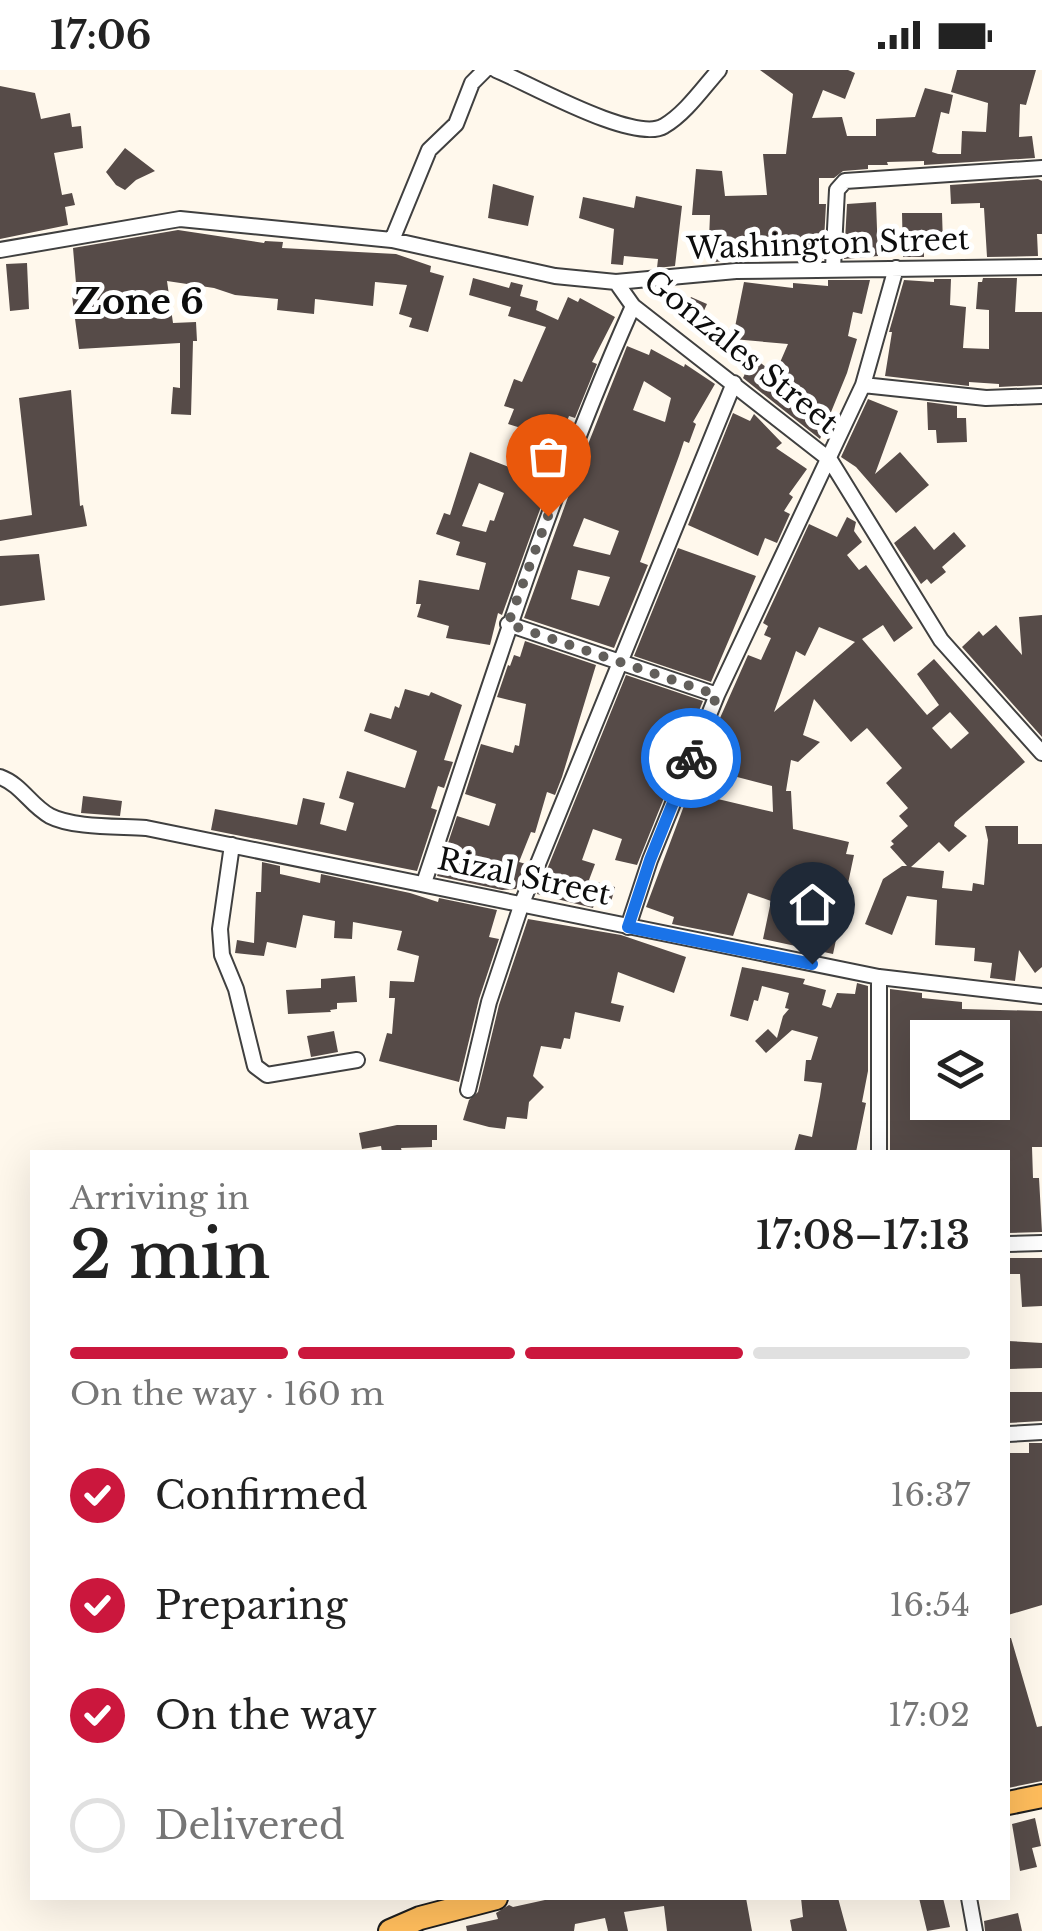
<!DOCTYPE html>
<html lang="en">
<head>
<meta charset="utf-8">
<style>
  :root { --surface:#fff; --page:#f6f6f6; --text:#222; --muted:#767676; --line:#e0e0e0; --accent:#cb173d }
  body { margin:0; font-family:"Libre Baskerville",serif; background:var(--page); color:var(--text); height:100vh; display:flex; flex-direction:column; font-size:38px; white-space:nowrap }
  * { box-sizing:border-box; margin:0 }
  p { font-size:32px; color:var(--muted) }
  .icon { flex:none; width:55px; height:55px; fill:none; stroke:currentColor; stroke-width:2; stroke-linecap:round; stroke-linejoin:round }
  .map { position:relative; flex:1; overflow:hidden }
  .drawer { position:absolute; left:30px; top:1080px; width:980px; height:750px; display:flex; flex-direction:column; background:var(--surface); border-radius:0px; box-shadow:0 10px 40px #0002 }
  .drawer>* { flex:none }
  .fabs { position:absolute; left:910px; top:950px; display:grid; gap:20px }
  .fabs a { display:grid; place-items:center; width:100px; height:100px; border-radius:0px; background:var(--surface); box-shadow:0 10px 40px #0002; font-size:50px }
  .pin { position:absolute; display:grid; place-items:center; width:85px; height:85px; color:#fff; margin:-102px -42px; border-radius:50% 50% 50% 0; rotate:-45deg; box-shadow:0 0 10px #0007 }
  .pin .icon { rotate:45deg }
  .courier { position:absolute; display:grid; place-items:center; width:100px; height:100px; margin:-50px; border:8px solid #1a73e8; border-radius:50%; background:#fff; color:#222; box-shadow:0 2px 12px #0007 }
  .summary em { font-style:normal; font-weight:600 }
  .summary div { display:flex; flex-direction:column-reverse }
  .summary { display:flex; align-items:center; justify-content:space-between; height:170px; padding:0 40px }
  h1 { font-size:65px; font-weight:600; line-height:75px }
  .bar { display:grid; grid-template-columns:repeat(4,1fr); gap:15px 10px; align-content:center; height:120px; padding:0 40px }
  .bar i { height:12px; border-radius:8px; background:var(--line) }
  .bar .on { background:var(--accent) }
  .bar p { grid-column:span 4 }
  ol { padding:0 40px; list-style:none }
  li { display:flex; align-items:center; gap:30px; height:110px }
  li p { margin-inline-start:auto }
  li .icon { padding:10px; border-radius:50%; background:var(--accent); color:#fff; stroke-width:4 }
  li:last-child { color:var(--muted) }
  li i { width:55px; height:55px; border:5px solid var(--line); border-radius:50% }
  .status { display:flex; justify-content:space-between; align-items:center; height:70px; padding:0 50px; background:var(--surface); direction:ltr }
  .status svg { height:28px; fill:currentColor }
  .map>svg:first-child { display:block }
</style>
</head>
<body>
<div class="status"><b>17:06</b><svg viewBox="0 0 49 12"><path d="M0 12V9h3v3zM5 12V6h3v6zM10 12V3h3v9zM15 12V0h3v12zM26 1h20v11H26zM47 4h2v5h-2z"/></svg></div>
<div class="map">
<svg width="1042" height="1861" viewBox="0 0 1042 1861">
  <rect width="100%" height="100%" fill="#fff8ec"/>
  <path fill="#564b48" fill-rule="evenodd" d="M760 0H848L855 3 845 29 823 20 812 48 842 47 847 66H876V49L915 47 925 18 953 25 949 44 941 42 932 82 938 84H961L962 61 986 62 988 33 951 22 957 0H1036L1026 35 1020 34 1019 67 1032 66 1035 88 924 95V91L887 92 888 95H868V99L843 101 834 108H819V134H826L823 189 760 190 759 174 725 175 724 191 708 193 710 145H692L696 99 722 101 725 126 767 125 763 84H786L793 24Z
    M0 16 35 23 41 49 70 43 72 57 81 56 83 78 54 83 62 125 72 123 75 135 65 137 68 155 0 169Z
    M125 78 155 101 136 110 125 120 116 115 106 102Z
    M1038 109 1042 111V164H1037L1038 186 987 187 984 138H980V133L951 134 950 115Z
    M493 114 534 126 528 156 488 148Z
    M636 126 682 136 675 196 657 198 658 189 624 186 623 195 611 194 614 159 579 148 583 127 634 138Z
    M876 132 878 186 844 189 847 134Z
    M902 143H942L943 174H924V187H903Z
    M178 160 264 173 265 171 283 172 282 178 396 184 431 196 430 202 444 206 428 262 409 257 412 248 399 244 407 215 375 212 373 236 315 229 314 244 277 240 278 229 235 225 214 218 167 211 173 253 196 252 197 271H193L191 345 171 344 173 317 180 318V273L79 279 72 226 77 225 73 178Z
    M27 193 29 239 10 241 6 194Z
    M473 208 509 218 511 212 523 215 520 226 538 231 536 240 558 250 568 227 578 232 580 228 615 247 592 292 597 294 575 348 569 346 555 384 544 380 533 415 547 420 502 545 498 543 490 575 446 568 449 556 417 547 421 534H416L419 510 479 520 486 493 456 485 460 472 436 464 444 443 450 445 470 382 509 397 521 358 508 354 514 339 504 336 514 309 522 312 546 257 508 246 511 237 469 225ZM479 413 504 423 494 451 490 450 486 462 462 456Z
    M983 208H1017L1015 242H1042V315L999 317V314L969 312V316L885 306 892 262H889L904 210 934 212V209H951L950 235 966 237 963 278 989 279V240L976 239 978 212H982Z
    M828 210H870L862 244 853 242 848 266 857 269 847 303 820 369 743 308 749 295 727 285 733 272 775 304 788 274 710 267 681 250 691 227 707 234 702 245 734 262 744 212 793 218V213L828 216Z
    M627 276 649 285 651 279 684 297 685 294 715 314 693 352 696 354 689 373 684 371 679 386 640 492 648 495 614 578 524 548 579 397ZM644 311 671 328 665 352 633 340ZM584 448 619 461 610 485 573 476ZM578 500 610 507 599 536 571 529Z
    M71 320 80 436 83 435 87 456 0 471V450L32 445 19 328Z
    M868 329 898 341 875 404 900 382 929 415 896 443 856 397 841 387Z
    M927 332 957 336V348H966L967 372 937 373 936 360H928Z
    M733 343 750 351 754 344 782 373 776 378 807 399 789 424 793 427 784 441 790 444 777 473 765 468 758 486 688 455Z
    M847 447 856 452 854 461 862 472 847 485 859 500 866 495 913 558 894 572 883 555 862 569 927 645 939 635 917 604 934 589 1025 692 955 752 954 756 967 766 949 782 939 772 911 797 944 801 942 818 972 821 973 813 984 815 988 770 985 756H1018V774H1042V897L1035 903 1019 880 1015 911 990 908 992 893 974 891 975 878 935 875 937 830 907 826 892 865 865 854 883 809 902 796H907L890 777 894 774 891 771 908 756 899 746 908 738 886 713 902 698 867 658 851 672 814 629 803 665 820 672 798 692 791 690 786 721H791L793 759 849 772 846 784 854 785 833 884 763 869 771 831 748 823 733 866 672 854 674 847 646 837 688 725 699 729 701 725 773 742 772 716 714 701 722 680 708 675 748 585 761 590 771 568 764 565 768 556 763 553 809 454 837 467ZM819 557 855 572 774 642 796 581 805 586ZM950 642 969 663 951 679 932 658Z
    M915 456 934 480 954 462 966 476 942 497 946 502 931 514 927 509 921 514 894 473Z
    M678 478 756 506 711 612 634 586Z
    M39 484 45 530 0 536V486Z
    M1042 545V667L962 577 979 561 983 566 996 555 1022 585 1019 547Z
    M525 571 596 595 562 707 555 725 547 722 535 763 531 762 519 792 526 794 516 819 502 820 437 806 457 746 489 756 496 734 465 724 481 674 513 683 515 675 519 676 526 634 497 627 508 595 510 596 514 585 520 587Z
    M626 605 703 631 681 685 673 683 672 687 668 686 663 709 667 710 664 717 668 718 637 795 615 790 622 769 593 759 582 790 595 794 589 810 615 817 610 836 595 831 593 838 537 824Z
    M405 619 429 626 431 622 462 635 444 690 453 692 444 718 438 716 431 738 437 740 417 801 211 760 215 739 297 755 303 728 325 733 320 754 346 761 354 733 339 728 347 701 405 718 417 681 364 661 370 643 391 649 395 636 399 638Z
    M83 726 122 731 120 746 81 743Z
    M262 792 280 796V804L320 813 321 804 410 823 438 832 439 828 497 840 489 867 499 869 479 929 459 1012 379 991 387 963 392 964 395 928H389L390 911 414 912 419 886 397 880 402 861 353 852 352 869 334 868 335 851 303 845 296 878 267 872 264 886 235 883 237 870 254 873 256 822H261Z
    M528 849 621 865 686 887 674 923 618 902 611 933 624 936 620 952 575 942 570 969 564 968 561 979 541 976 533 1006 544 1017 529 1032 527 1049 507 1047 505 1059 489 1057 463 1050 469 1030 478 1022 499 935Z
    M742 897 805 909 803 914 826 920 822 935 831 938 837 923 855 924 857 913 868 916V1001L862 1032 866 1033 856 1082H794L799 1064 812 1067 820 1026 822 1013 804 1011 806 990H811L818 967 792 960 766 983 755 971 768 959 777 968 783 946 789 939 785 938 789 923 762 916 758 931 754 930 748 951 730 946Z
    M355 906 357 932 337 933V939L330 940 331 942 288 944 286 920 321 918V909Z
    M890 919 922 923V928L962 932V939L1042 941V1077H1032L1033 1108H1039L1042 1162 1008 1163 1009 1082H890ZM928 968H992V1002L1006 1001 1009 1038 975 1039V1032H926Z
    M334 961 338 982 311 987 307 966Z
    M397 1055H437V1070H432V1077L401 1078 402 1082H382L381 1076 362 1079 359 1063Z
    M1008 1188H1042V1236L1022 1237 1020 1204H1008Z
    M1008 1271 1042 1273V1298L1008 1299Z
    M1008 1322H1042V1351L1008 1353Z
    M1029 1373H1042V1535L1008 1545V1383H1029Z
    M1008 1568H1011L1037 1657 1042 1656V1711L1008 1718Z
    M1035 1748 1041 1776 1032 1778 1037 1797 1020 1801 1012 1754Z
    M554 1828H746L752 1861H667L664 1836 624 1842 628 1861H608L605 1848 575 1854 574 1861H467L466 1856 498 1849 496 1843 509 1835 513 1837Z
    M801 1828H838L847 1861H792L790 1850 803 1847Z
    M919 1828H943L950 1857 927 1861Z
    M1018 1843 1022 1861H985L984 1851Z"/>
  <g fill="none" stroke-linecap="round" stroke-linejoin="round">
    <defs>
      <path id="street" d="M496 0C528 13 635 74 664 56 685 44 703 18 719 0
        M392 170 429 80 456 54 472 13 485 0
        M0 180 180 149 392 170 555 206 616 212 736 201 1042 197
        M833 198 837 120 845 111 1042 98
        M616 212 633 236 830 390 941 570 1042 683
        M863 315 986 328 1042 326
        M508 554 717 625
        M0 707C22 715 30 735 50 746 73 758 119 756 146 758L879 907 1042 926
        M232 775 220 859 222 885 236 919 255 996 267 1005 357 990
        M424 813C489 619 549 424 633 236
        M628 857 650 790 717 625 863 315 896 198
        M468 1020 489 932 522 833 734 313
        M879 1082V907
        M1008 1174 1042 1173
        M1008 1364 1042 1362
        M969 1828 975 1861"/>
      <path id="primary" d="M1008 1733 1042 1726
        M390 1861 420 1848 496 1828"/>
    </defs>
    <use href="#street" stroke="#404040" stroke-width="18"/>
    <use href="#primary" stroke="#1e1e1e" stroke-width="26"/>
    <use href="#street" stroke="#fff" stroke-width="14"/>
    <use href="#primary" stroke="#ffbd5c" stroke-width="22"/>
  </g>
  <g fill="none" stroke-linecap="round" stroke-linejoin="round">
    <path stroke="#625f5b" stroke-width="10" stroke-dasharray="0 18" d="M548 446 508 554 717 625 691 688"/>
    <path stroke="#1a73e8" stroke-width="12" d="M691 688 650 790 628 857 812 894"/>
  </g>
  <g text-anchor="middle" stroke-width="10" stroke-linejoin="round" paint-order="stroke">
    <g font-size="30" fill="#0d0d0d" stroke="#fff">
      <text transform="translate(828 174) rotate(-2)" y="10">Washington Street</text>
      <text transform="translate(741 282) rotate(39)" y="10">Gonzales Street</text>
      <text transform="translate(524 807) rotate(12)" y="10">Rizal Street</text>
    </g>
    <g font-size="35" font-weight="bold" fill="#0d0d0d" stroke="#fff">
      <text x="139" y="244">Zone 6</text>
    </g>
  </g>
</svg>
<div class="fabs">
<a><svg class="icon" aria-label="layers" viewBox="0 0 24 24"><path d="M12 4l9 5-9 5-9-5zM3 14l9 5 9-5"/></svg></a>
</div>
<div class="pin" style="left:548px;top:446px;background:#ea580c"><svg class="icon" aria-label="bag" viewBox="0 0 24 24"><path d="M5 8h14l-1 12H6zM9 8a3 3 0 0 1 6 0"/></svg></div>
<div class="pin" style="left:812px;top:894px;background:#1f2937"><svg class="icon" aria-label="home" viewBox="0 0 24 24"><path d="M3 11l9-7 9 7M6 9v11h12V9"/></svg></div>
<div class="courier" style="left:691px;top:688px"><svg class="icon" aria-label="bike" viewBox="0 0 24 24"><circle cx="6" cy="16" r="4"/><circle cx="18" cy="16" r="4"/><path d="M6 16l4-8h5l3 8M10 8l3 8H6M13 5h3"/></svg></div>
<section class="drawer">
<div class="summary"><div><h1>2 min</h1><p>Arriving in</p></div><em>17:08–17:13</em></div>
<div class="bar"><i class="on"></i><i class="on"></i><i class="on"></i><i></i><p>On the way · 160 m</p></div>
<ol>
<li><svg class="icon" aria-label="check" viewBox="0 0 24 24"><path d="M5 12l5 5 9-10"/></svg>Confirmed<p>16:37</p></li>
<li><svg class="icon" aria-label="check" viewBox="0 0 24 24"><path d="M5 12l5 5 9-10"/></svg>Preparing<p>16:54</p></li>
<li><svg class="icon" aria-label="check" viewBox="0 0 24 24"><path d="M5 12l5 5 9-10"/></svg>On the way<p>17:02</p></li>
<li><i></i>Delivered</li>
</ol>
</section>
</div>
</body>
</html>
